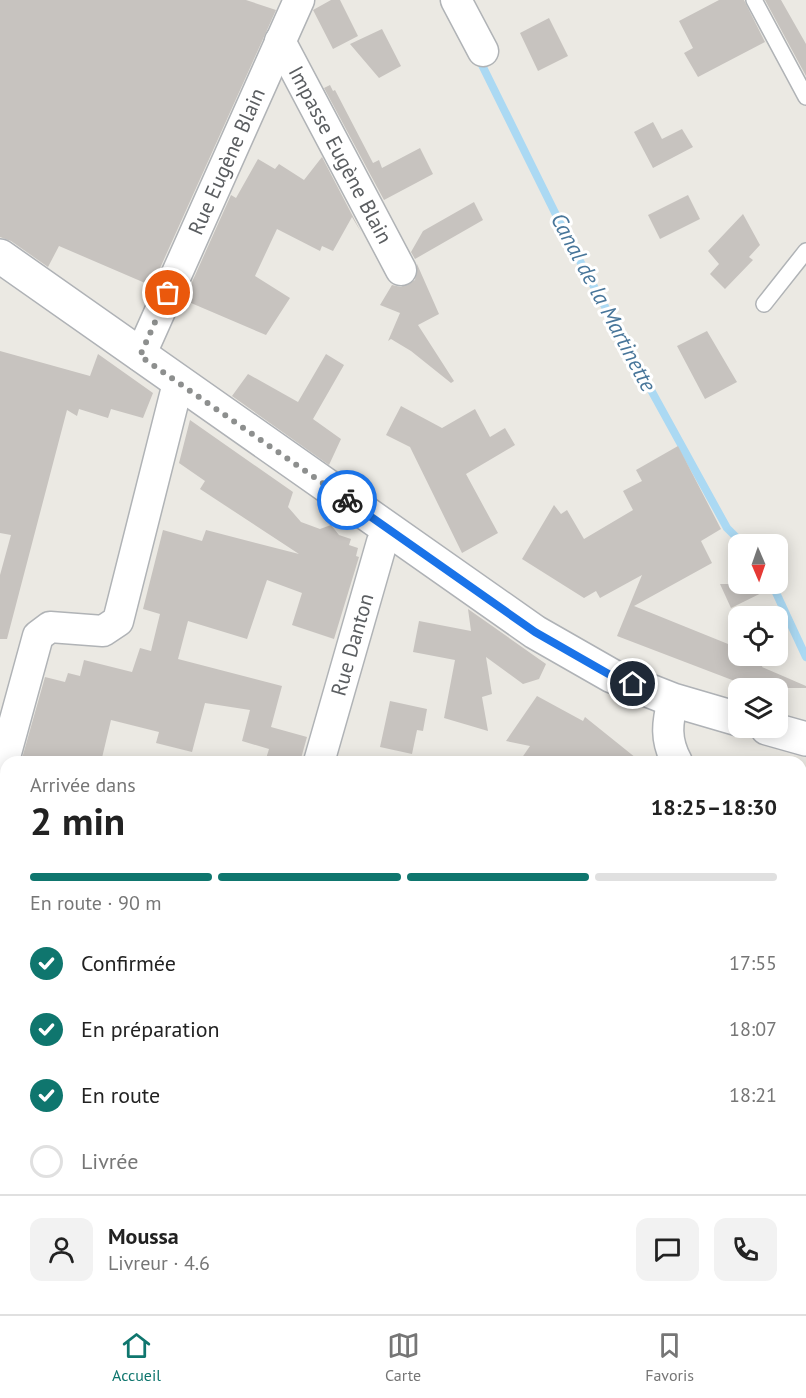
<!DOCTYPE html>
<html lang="fr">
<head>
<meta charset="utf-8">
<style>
  :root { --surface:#fff; --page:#f2f2f2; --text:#222; --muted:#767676; --line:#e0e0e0; --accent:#0f766e }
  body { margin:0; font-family:"PT Sans",sans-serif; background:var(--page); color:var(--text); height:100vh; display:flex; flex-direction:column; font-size:22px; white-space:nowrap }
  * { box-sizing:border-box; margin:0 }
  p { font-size:20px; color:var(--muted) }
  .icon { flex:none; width:33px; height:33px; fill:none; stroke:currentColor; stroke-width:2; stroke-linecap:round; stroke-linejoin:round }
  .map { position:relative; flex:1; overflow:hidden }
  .sheet { position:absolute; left:0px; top:756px; width:807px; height:558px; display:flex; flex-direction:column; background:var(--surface); border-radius:18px 18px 0 0; box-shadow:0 3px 15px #0003 }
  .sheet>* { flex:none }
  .needle { width:39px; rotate:178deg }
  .buttons { position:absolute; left:728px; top:534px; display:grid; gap:12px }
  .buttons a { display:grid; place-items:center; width:60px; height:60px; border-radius:12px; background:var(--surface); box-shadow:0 3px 15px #0003; font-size:30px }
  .pin { position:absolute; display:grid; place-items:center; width:51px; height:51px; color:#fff; margin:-26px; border:3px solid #fff; border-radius:50%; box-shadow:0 2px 6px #0007 }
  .courier { position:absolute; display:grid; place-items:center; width:60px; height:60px; margin:-30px; border:4px solid #1a73e8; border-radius:50%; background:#fff; color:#222; box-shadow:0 2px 8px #0007 }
  .head em { font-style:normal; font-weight:700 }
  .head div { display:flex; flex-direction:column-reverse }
  .head { display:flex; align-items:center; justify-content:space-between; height:102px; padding:0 30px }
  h1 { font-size:39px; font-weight:700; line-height:45px }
  .bar { display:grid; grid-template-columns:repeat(4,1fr); gap:9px 6px; align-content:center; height:72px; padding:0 30px }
  .bar i { height:8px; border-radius:4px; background:var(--line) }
  .bar .active { background:var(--accent) }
  .bar p { grid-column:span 4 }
  .line { display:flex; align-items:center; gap:15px; padding:0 30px; border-top:2px solid var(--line) }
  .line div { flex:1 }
  .round { display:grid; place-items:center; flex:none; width:63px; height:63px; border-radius:12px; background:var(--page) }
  ol { padding:0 30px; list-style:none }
  li { display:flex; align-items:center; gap:18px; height:66px }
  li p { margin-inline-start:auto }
  li .icon { padding:6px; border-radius:50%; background:var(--accent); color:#fff; stroke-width:4 }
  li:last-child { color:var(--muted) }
  li i { width:33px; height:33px; border:3px solid var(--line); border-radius:50% }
  .tab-bar { display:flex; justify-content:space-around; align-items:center; height:84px; border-top:2px solid var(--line); background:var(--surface); font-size:16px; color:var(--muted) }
  .tab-bar a { display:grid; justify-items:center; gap:3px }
  .tab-bar .active { color:var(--accent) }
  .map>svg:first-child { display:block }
</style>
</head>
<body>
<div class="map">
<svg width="806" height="1314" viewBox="0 0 806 1314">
  <rect width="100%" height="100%" fill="#ebe9e3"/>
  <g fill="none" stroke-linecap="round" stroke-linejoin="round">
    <path stroke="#abd9f3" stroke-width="8" d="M479 59 570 243 727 528 743 544
      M772 584 806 657"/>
  </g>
  <path fill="#c7c3bf" d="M0 0H246L276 10 152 286 59 246 48 267 11 241 0 237Z
    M331 0H340L358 36 333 49 313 10Z
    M719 0H744L765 42 698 77 684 53 693 48 679 21Z
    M765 0H781L806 44V76Z
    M549 18 568 56 538 71 520 33Z
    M382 29 401 66 379 78 350 44Z
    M330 85 333 91 335 90 373 163 379 160 382 168 420 148 433 174 384 200 324 88Z
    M653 122 662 139 682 129 693 147 653 168 634 132Z
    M322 157 361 232 352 217 333 251 322 246 320 251 277 229 255 276 290 298 266 335 184 300 231 195 236 198 258 159 275 169 279 164 304 180Z
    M688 195 700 219 660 239 648 215Z
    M474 202 483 220 415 259 411 252 423 231Z
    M743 214 760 245 749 257 753 260 725 289 710 274 719 264 708 251Z
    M417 264 439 314 418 325 454 381 451 383 411 351 391 339 388 341 400 313 380 305 392 285 401 287 415 280Z
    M707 331 737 382 705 399 677 346Z
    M0 351 90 376 98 354 153 393 143 418 111 409 108 418 79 409 77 416 67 410 7 639H0V575L11 535 0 533Z
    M326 354 344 365 313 419 341 439 329 465 232 396 248 374 298 402Z
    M401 406 442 428 475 409 490 437 505 428 515 445 466 474 498 533 462 553 410 447 386 435Z
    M190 420 293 492 288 507 301 522 320 529 331 525 339 535 351 539 349 545 358 548 356 556 359 557 334 639 292 625 302 593 267 580 247 639 188 621 178 659 282 686 271 727 307 737 300 762H265L269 749 242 741 250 710 205 703 192 752 156 743 159 732 111 720 101 762H21L45 677 65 682 68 673 80 676 84 660 132 672 140 648 151 651 160 614 143 609 163 530 202 541 206 530 299 554 200 489 205 481 179 463Z
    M678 446 721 529 701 541 712 563 634 606 738 648V656H766L762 667 806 686V688H753L617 636 642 575 600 598 596 591 584 598 522 559 554 505 561 514 567 510 584 539 633 510 623 491 642 481 636 470Z
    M720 584H780L731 608Z
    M468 609 546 664 539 679 523 684 486 657 492 694 482 697 488 731 444 718 455 660 413 652 419 621 471 631Z
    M537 696 583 721 585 717 641 762H519L530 746 506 741Z
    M390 701 427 709 423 731 417 730 412 754 380 747Z"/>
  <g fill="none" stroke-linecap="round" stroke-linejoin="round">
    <defs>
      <path id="lane" d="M754 0 806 97
        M764 304 806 251"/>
      <g id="street">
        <path d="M456 0 483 51"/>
        <path id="s1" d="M280 41 401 270"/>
        <path id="s2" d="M140 356 299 0"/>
        <path d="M673 700C667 723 665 740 677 762"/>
        <path id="s3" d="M319 762 382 542 389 529"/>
        <path d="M0 775 38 636 50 627 103 631 118 621 178 383"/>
        <path d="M0 847 6 852"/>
        <path d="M0 926 6 902"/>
        <path d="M801 980 806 988"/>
        <path d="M0 989 6 991"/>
      </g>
      <path id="secondary" d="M0 256 535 632 612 676 673 700 738 719
        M767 728 806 739"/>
    </defs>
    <use href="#lane" stroke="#b0b3b6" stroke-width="18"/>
    <use href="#street" stroke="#b0b3b6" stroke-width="33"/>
    <use href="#secondary" stroke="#afb2b6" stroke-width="36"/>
    <use href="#lane" stroke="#fff" stroke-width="15"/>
    <use href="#street" stroke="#fff" stroke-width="30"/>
    <use href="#secondary" stroke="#fff" stroke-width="33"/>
    <defs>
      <path id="rail" d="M801 1069 806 1067
        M801 1084 806 1083
        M0 1205H6
        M0 1220H6"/>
    </defs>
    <use href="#rail" stroke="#b0b1b1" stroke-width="7"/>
    <use href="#rail" stroke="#fff" stroke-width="4.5" stroke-dasharray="14" stroke-linecap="butt"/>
  </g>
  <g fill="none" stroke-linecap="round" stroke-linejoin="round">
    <path stroke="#8d8f8e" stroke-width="6" stroke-dasharray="0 10.8" d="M168 293 140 356 347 500"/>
    <path stroke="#1a73e8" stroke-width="8" d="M347 500 535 632 612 676 633 684"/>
  </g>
  <g text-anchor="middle" stroke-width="6" stroke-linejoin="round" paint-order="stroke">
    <g font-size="21" fill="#5b5e61" stroke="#fff">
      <text dy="7" stroke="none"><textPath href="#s1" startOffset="129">Impasse Eugène Blain</textPath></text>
      <text dy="7" stroke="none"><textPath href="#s2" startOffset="213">Rue Eugène Blain</textPath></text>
      <text dy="7" stroke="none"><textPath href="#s3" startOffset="122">Rue Danton</textPath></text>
    </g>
    <g font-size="22" font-style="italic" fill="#48769a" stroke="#fff">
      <text transform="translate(604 302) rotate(62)" y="8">Canal de la Martinette</text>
    </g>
  </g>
</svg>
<div class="buttons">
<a><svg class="needle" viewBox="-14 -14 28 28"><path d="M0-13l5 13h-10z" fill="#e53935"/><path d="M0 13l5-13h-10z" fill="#767676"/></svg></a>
<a><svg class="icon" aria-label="locate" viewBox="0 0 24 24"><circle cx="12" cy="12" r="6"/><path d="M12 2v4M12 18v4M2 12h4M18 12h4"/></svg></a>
<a><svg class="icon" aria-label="layers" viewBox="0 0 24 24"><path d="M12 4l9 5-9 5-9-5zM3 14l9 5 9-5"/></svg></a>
</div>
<div class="pin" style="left:168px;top:293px;background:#ea580c"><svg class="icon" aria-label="bag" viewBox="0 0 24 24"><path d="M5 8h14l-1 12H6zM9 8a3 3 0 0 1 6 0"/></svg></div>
<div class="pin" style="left:633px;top:684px;background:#1f2937"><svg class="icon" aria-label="home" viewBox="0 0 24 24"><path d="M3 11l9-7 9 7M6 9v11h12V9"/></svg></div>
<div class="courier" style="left:347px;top:500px"><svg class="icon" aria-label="bike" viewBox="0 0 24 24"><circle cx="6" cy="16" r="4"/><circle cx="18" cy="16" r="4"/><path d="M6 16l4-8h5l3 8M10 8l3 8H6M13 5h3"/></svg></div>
<section class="sheet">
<div class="head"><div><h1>2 min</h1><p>Arrivée dans</p></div><em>18:25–18:30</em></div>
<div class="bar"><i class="active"></i><i class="active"></i><i class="active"></i><i></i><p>En route · 90 m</p></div>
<ol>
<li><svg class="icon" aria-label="check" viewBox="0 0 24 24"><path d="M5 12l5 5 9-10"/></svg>Confirmée<p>17:55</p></li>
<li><svg class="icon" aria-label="check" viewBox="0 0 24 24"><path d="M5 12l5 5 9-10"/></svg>En préparation<p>18:07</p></li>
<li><svg class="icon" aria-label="check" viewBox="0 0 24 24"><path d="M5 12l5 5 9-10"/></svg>En route<p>18:21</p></li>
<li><i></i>Livrée</li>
</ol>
<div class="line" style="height:108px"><a class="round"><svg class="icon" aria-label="person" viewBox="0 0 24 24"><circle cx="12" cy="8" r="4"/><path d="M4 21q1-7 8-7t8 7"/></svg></a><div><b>Moussa</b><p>Livreur · 4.6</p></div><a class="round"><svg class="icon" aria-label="chat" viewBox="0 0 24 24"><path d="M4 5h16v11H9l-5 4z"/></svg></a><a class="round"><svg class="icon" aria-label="phone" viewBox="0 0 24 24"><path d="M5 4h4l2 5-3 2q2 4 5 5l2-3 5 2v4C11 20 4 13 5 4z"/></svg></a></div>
</section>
</div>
<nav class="tab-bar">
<a class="active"><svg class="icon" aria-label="home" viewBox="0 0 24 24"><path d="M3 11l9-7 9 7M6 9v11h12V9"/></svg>Accueil</a>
<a><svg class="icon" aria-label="map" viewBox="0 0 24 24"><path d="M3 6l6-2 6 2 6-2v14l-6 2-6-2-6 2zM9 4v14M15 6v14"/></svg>Carte</a>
<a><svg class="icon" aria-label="saved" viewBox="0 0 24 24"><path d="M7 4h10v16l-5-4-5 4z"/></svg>Favoris</a>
</nav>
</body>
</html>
